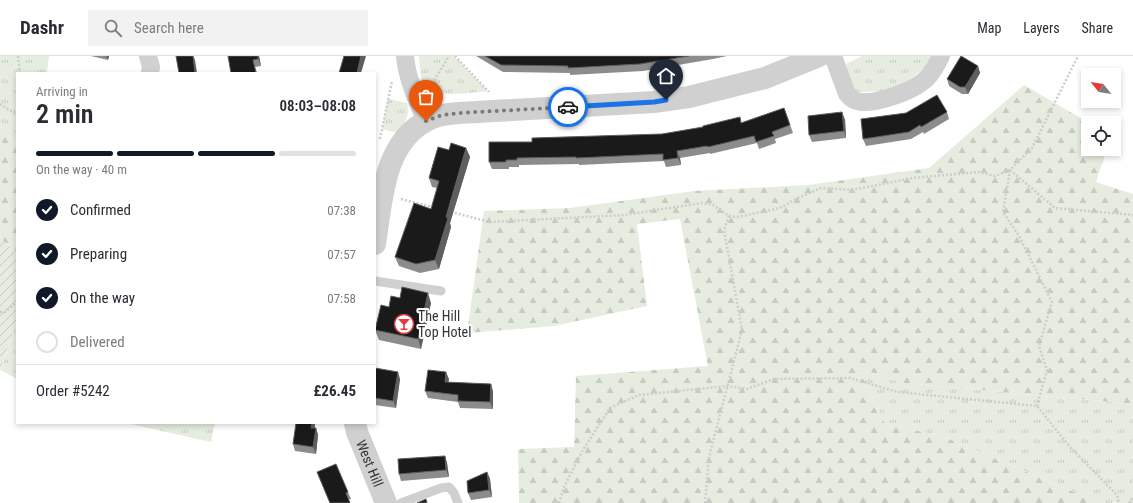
<!DOCTYPE html>
<html lang="en">
<head>
<meta charset="utf-8">
<style>
  :root { --surface:#fff; --page:#f2f2f3; --text:#2b2b33; --muted:#7c7c81; --line:#e1e1e2; --accent:#111827 }
  body { margin:0; font-family:"Roboto Condensed",sans-serif; background:var(--page); color:var(--text); height:100vh; display:flex; flex-direction:column; font-size:15px; white-space:nowrap }
  * { box-sizing:border-box; margin:0 }
  p { font-size:13px; color:var(--muted) }
  .icon { flex:none; width:22px; height:22px; fill:none; stroke:currentColor; stroke-width:2; stroke-linecap:round; stroke-linejoin:round }
  .map { position:relative; flex:1; overflow:hidden }
  .details { position:absolute; left:16px; top:16px; width:360px; height:352px; display:flex; flex-direction:column; background:var(--surface); border-radius:0px; box-shadow:0 2px 6px #0003 }
  .details>* { flex:none }
  .needle { width:26px; rotate:300deg }
  .fabs { position:absolute; left:1081px; top:12px; display:grid; gap:8px }
  .fabs a { display:grid; place-items:center; width:40px; height:40px; border-radius:0px; background:var(--surface); box-shadow:0 2px 6px #0003; font-size:20px }
  .pin { position:absolute; display:grid; place-items:center; width:34px; height:34px; color:#fff; margin:-41px -17px; border-radius:50% 50% 50% 0; rotate:-45deg; box-shadow:0 0 4px #0007 }
  .pin .icon { rotate:45deg }
  .courier { position:absolute; display:grid; place-items:center; width:40px; height:40px; margin:-20px; border:3px solid #1a73e8; border-radius:50%; background:#fff; color:#222; box-shadow:0 1px 5px #0007 }
  .summary em { font-style:normal; font-weight:600 }
  .summary div { display:flex; flex-direction:column-reverse }
  .summary { display:flex; align-items:center; justify-content:space-between; height:68px; padding:0 20px }
  h1 { font-size:26px; font-weight:600; line-height:30px }
  .bar { display:grid; grid-template-columns:repeat(4,1fr); gap:6px 4px; align-content:center; height:48px; padding:0 20px }
  .bar i { height:5px; border-radius:3px; background:var(--line) }
  .bar .current { background:var(--accent) }
  .bar p { grid-column:span 4 }
  .line { display:flex; align-items:center; gap:10px; padding:0 20px; border-top:1px solid var(--line) }
  .line div { flex:1 }
  ol { padding:0 20px; list-style:none }
  li { display:flex; align-items:center; gap:12px; height:44px }
  li p { margin-inline-start:auto }
  li .icon { padding:4px; border-radius:50%; background:var(--accent); color:#fff; stroke-width:4 }
  li:last-child { color:var(--muted) }
  li i { width:22px; height:22px; border:2px solid var(--line); border-radius:50% }
  header { display:flex; align-items:center; gap:24px; box-sizing:border-box; height:56px; padding:0 20px; background:var(--surface); border-bottom:1px solid var(--line) }
  header strong { font-size:19px }
  nav { display:flex; gap:22px; margin-inline-start:auto; font-size:14px }
  .search { width:280px; height:36px; background:var(--page); display:flex; align-items:center; gap:10px; box-sizing:border-box; padding:0 14px; border-radius:0px; color:var(--muted); font-size:15px }
  .map>svg:first-child { display:block }
</style>
</head>
<body>
<header>
<strong>Dashr</strong>
<div class="search"><svg class="icon" aria-label="search" viewBox="0 0 24 24"><circle cx="10" cy="10" r="6"/><path d="M15 15l6 6"/></svg>Search here</div>
<nav><a>Map</a><a>Layers</a><a>Share</a></nav>
</header>
<div class="map">
<svg width="1133" height="447" viewBox="0 0 1133 447">
  <defs>
    <pattern id="grass-tufts" width="24" height="20" patternUnits="userSpaceOnUse"><rect width="24" height="20" fill="#e6ecdf"/><path d="M3 7l-1-3M5 7V3M7 7l1-3M15 17l-1-3M17 17v-4M19 17l1-3" fill="none" stroke="#c6cbc0"/></pattern>
    <pattern id="forest-firs" width="22" height="20" patternUnits="userSpaceOnUse"><rect width="22" height="20" fill="#e6ecdf"/><path d="M5 1l3.5 6h-7zM16 11l3.5 6h-7z" fill="#c6cbc0"/></pattern>
    <pattern id="garden-furrows" width="10" height="10" patternUnits="userSpaceOnUse"><rect width="10" height="10" fill="#e6ecdf"/><path d="M-1 1l2-2M0 10L10 0M9 11l2-2" fill="none" stroke="#c6cbc0"/></pattern>
  </defs>
  <rect width="100%" height="100%" fill="#fff"/>
  <path fill="url(#grass-tufts)" d="M0 0H49L47 17H17V89L0 70Z
    M419 0H454L488 35C475 36 432 43 424 31 420 22 420 9 419 0Z
    M862 0H931L926 10 909 24 886 35 856 36 853 33 846 8Z
    M388 43 407 47C410 60 405 66 398 77L382 73Z
    M17 263V323L1 314Z
    M858 312 903 327 1133 348V447H1089L1088 442 942 380 885 368Z
    M126 367H215L211 386Z"/>
  <path fill="url(#forest-firs)" d="M1024 29 1089 67H1088V93H1107L1096 126 1133 138V348L903 327 858 312 885 368 942 380 1088 442 1089 447H519L518 393 574 391 576 320 708 310 680 163 637 168 647 250 554 270 467 277 484 155 570 152 694 135 808 129 929 112Z
    M0 70 17 89V195L0 183Z"/>
  <path fill="url(#garden-furrows)" d="M0 183 17 195V263L0 316Z"/>
  <g fill="none" stroke-linecap="round" stroke-linejoin="round">
    <path stroke="#cdcdcd" stroke-width="2.5" stroke-dasharray="2 2" stroke-linecap="butt" d="M18 0 20 17
      M455 0 489 36
      M430 31 449 0
      M0 48 17 59
      M380 83 392 25
      M1010 114 1003 156 1019 180 1052 246 1039 290 1047 314 1037 350
      M1010 114 1055 152 1133 159
      M401 143 433 151
      M451 156 490 166 624 159 702 147 713 149 729 160 737 161 780 152 798 142 821 132 852 134 913 122 979 116 995 120 1010 114 1032 92 1078 0
      M0 256H5L17 246
      M559 447 564 431 583 394 610 352 639 339 728 330 747 333 774 323 850 322 898 336 1037 350 1070 391 1117 439 1119 447
      M705 447 709 401 742 274 724 174 729 160
      M1129 447 1133 441"/>
    <path stroke="#d0d0d0" stroke-width="9" d="M375 225 441 235
      M401 447 441 432 449 431 454 437 458 447"/>
    <path stroke="#d0d0d0" stroke-width="18" d="M148 0 151 11 150 17
      M405 0C407 23 417 44 426 65
      M833 0 847 38C850 41 852 44 857 45 872 50 909 36 921 27 931 20 936 10 941 0"/>
    <g stroke="#d0d0d0" stroke-width="22">
      <path d="M375 188C382 145 383 88 426 65 436 59 447 58 459 57L654 46 689 41 765 22 819 0"/>
      <path id="s1" d="M355 367 357 376 386 447"/>
    </g>
  </g>
  <path fill="#8c8c8c" d="M91 0H109L108 4Z
    M228 0H259L261 10 255 11Z
    M476 0H727L713 3 643 15 570 19V17L503 16Z
    M978 10 980 17 968 38H962L949 30 947 23Z
    M784 52 793 77 775 83 776 87 759 93 757 87 710 98V97L680 102 681 109 666 111 664 105 579 109V108L519 109V111H509V113H492L489 106 532 86 662 78 742 67Z
    M842 56 845 64 846 82 812 86 809 79Z
    M947 56 949 63 924 78 923 76 911 83 866 90 863 83Z
    M466 92 470 101 450 167 451 171 439 213 420 217 399 210 395 201 431 153 437 132 432 131 429 122 449 94Z
    M400 242 431 247 421 293 379 284 375 274 389 251Z
    M375 312 400 323 396 352 375 349Z
    M449 323 448 326 493 335V353L460 352 458 346 428 342 425 335Z
    M296 367H315V372H316L318 379 316 398 295 395 293 388Z
    M445 400 447 407 449 421 401 425 399 418Z
    M317 416 348 436 351 443 348 444 350 447H330Z
    M487 416 490 423 492 441 471 444 468 437Z"/>
  <path fill="#5f5f5f" d="M106 0H109L108 4Z
    M193 0 195 4 197 17H195Z
    M258 0H259L261 10 258 3Z
    M361 0H366L361 17H357Z
    M253 4 255 11 257 17H256Z
    M978 10 980 17 968 38 965 31Z
    M842 56 845 64 846 82 844 75Z
    M466 92 470 101 450 167 451 171 439 213 435 204 446 161Z
    M677 95 680 102 681 109 678 102Z
    M428 237 431 247 421 293 418 283Z
    M398 316 400 323 396 352 393 345Z
    M446 316 449 323 447 333 445 326Z
    M491 328 493 335V353L490 346Z
    M312 367H315L314 379 311 372Z
    M316 372 318 379 316 398 313 391Z
    M445 400 447 407 449 421 446 414Z
    M487 416 490 423 492 441 489 434Z"/>
  <path fill="#1a1a1a" stroke="#5f5f5f" d="M176 0H193L195 17H179Z
    M228 0H258V3L253 4 256 17H231Z
    M344 0H361L357 17H339Z
    M485 0H689L640 8 568 12V10L501 9Z
    M961 0 978 10 965 31H960L947 23Z
    M937 39 947 56 921 71 920 69 909 76 863 83 861 63 906 57Z
    M784 52 790 69 772 76 774 80 756 86 754 80 708 91 707 90 677 95 678 102 663 104V98L576 102V101L517 102V104H506V106H489V86H532V82L662 78 703 71V70L740 61 741 67Z
    M842 56 844 75 809 79 808 60Z
    M451 87 466 92 446 161 448 162 435 204 416 208 395 201 414 147 431 153 439 125 429 122 438 91 449 94Z
    M402 231 428 237 418 283 375 274 381 249 389 251 391 240 400 242Z
    M375 312 398 316 393 345 375 342Z
    M428 314 446 316 445 326 491 328 490 346 458 345V339L425 335Z
    M296 367H312L311 372H316L313 391 293 388Z
    M445 400 446 414 399 418 398 403Z
    M336 408 348 436 346 437 350 447H330L317 416Z
    M487 416 489 434 468 437 467 425Z
    M426 443 427 447H417Z"/>
  <g fill="none" stroke-linecap="round" stroke-linejoin="round">
    <path stroke="#7a7a7a" stroke-width="4" stroke-dasharray="0 7.2" d="M426 65 442 59 459 57 568 51"/>
    <path stroke="#1a73e8" stroke-width="5" d="M568 51 654 46 666 44"/>
  </g>
  <defs>
    <symbol id="bar-ring" viewBox="-11 -11 22 22"><circle r="9.5" fill="#fff" stroke="#e63946" stroke-width="1.5"/><path d="M-6-5H6L.8 .8V4.5H3.5V6h-7V4.5H-.8V.8Z" fill="#e63946"/></symbol>
  </defs>
  <g fill-rule="evenodd">
    <use href="#bar-ring" x="393" y="257" width="22" height="22"/>
  </g>
  <g text-anchor="middle" stroke-width="4" stroke-linejoin="round" paint-order="stroke">
    <g font-size="14" fill="#333" stroke="#fff" text-anchor="start">
      <text x="418" y="265">The Hill<tspan x="418" dy="16">Top Hotel</tspan></text>
    </g>
    <g font-size="14" fill="#333" stroke="#fff">
      <text dy="5" stroke="none"><textPath href="#s1" startOffset="43">West Hill</textPath></text>
    </g>
  </g>
</svg>
<div class="fabs">
<a><svg class="needle" viewBox="-14 -14 28 28"><path d="M0-13l5 13h-10z" fill="#e53935"/><path d="M0 13l5-13h-10z" fill="#7c7c81"/></svg></a>
<a><svg class="icon" aria-label="locate" viewBox="0 0 24 24"><circle cx="12" cy="12" r="6"/><path d="M12 2v4M12 18v4M2 12h4M18 12h4"/></svg></a>
</div>
<div class="pin" style="left:426px;top:65px;background:#ea580c"><svg class="icon" aria-label="bag" viewBox="0 0 24 24"><path d="M5 8h14l-1 12H6zM9 8a3 3 0 0 1 6 0"/></svg></div>
<div class="pin" style="left:666px;top:44px;background:#1f2937"><svg class="icon" aria-label="home" viewBox="0 0 24 24"><path d="M3 11l9-7 9 7M6 9v11h12V9"/></svg></div>
<div class="courier" style="left:568px;top:51px"><svg class="icon" aria-label="car" viewBox="0 0 24 24"><path d="M5 17H2v-5l4-1 3-4h7l3 4 3 1v5h-3M9 17h6M6 11h13"/><circle cx="7" cy="17" r="2"/><circle cx="17" cy="17" r="2"/></svg></div>
<section class="details">
<div class="summary"><div><h1>2 min</h1><p>Arriving in</p></div><em>08:03–08:08</em></div>
<div class="bar"><i class="current"></i><i class="current"></i><i class="current"></i><i></i><p>On the way · 40 m</p></div>
<ol>
<li><svg class="icon" aria-label="check" viewBox="0 0 24 24"><path d="M5 12l5 5 9-10"/></svg>Confirmed<p>07:38</p></li>
<li><svg class="icon" aria-label="check" viewBox="0 0 24 24"><path d="M5 12l5 5 9-10"/></svg>Preparing<p>07:57</p></li>
<li><svg class="icon" aria-label="check" viewBox="0 0 24 24"><path d="M5 12l5 5 9-10"/></svg>On the way<p>07:58</p></li>
<li><i></i>Delivered</li>
</ol>
<div class="line" style="height:52px"><div>Order #5242</div><b>£26.45</b></div>
</section>
</div>
</body>
</html>
